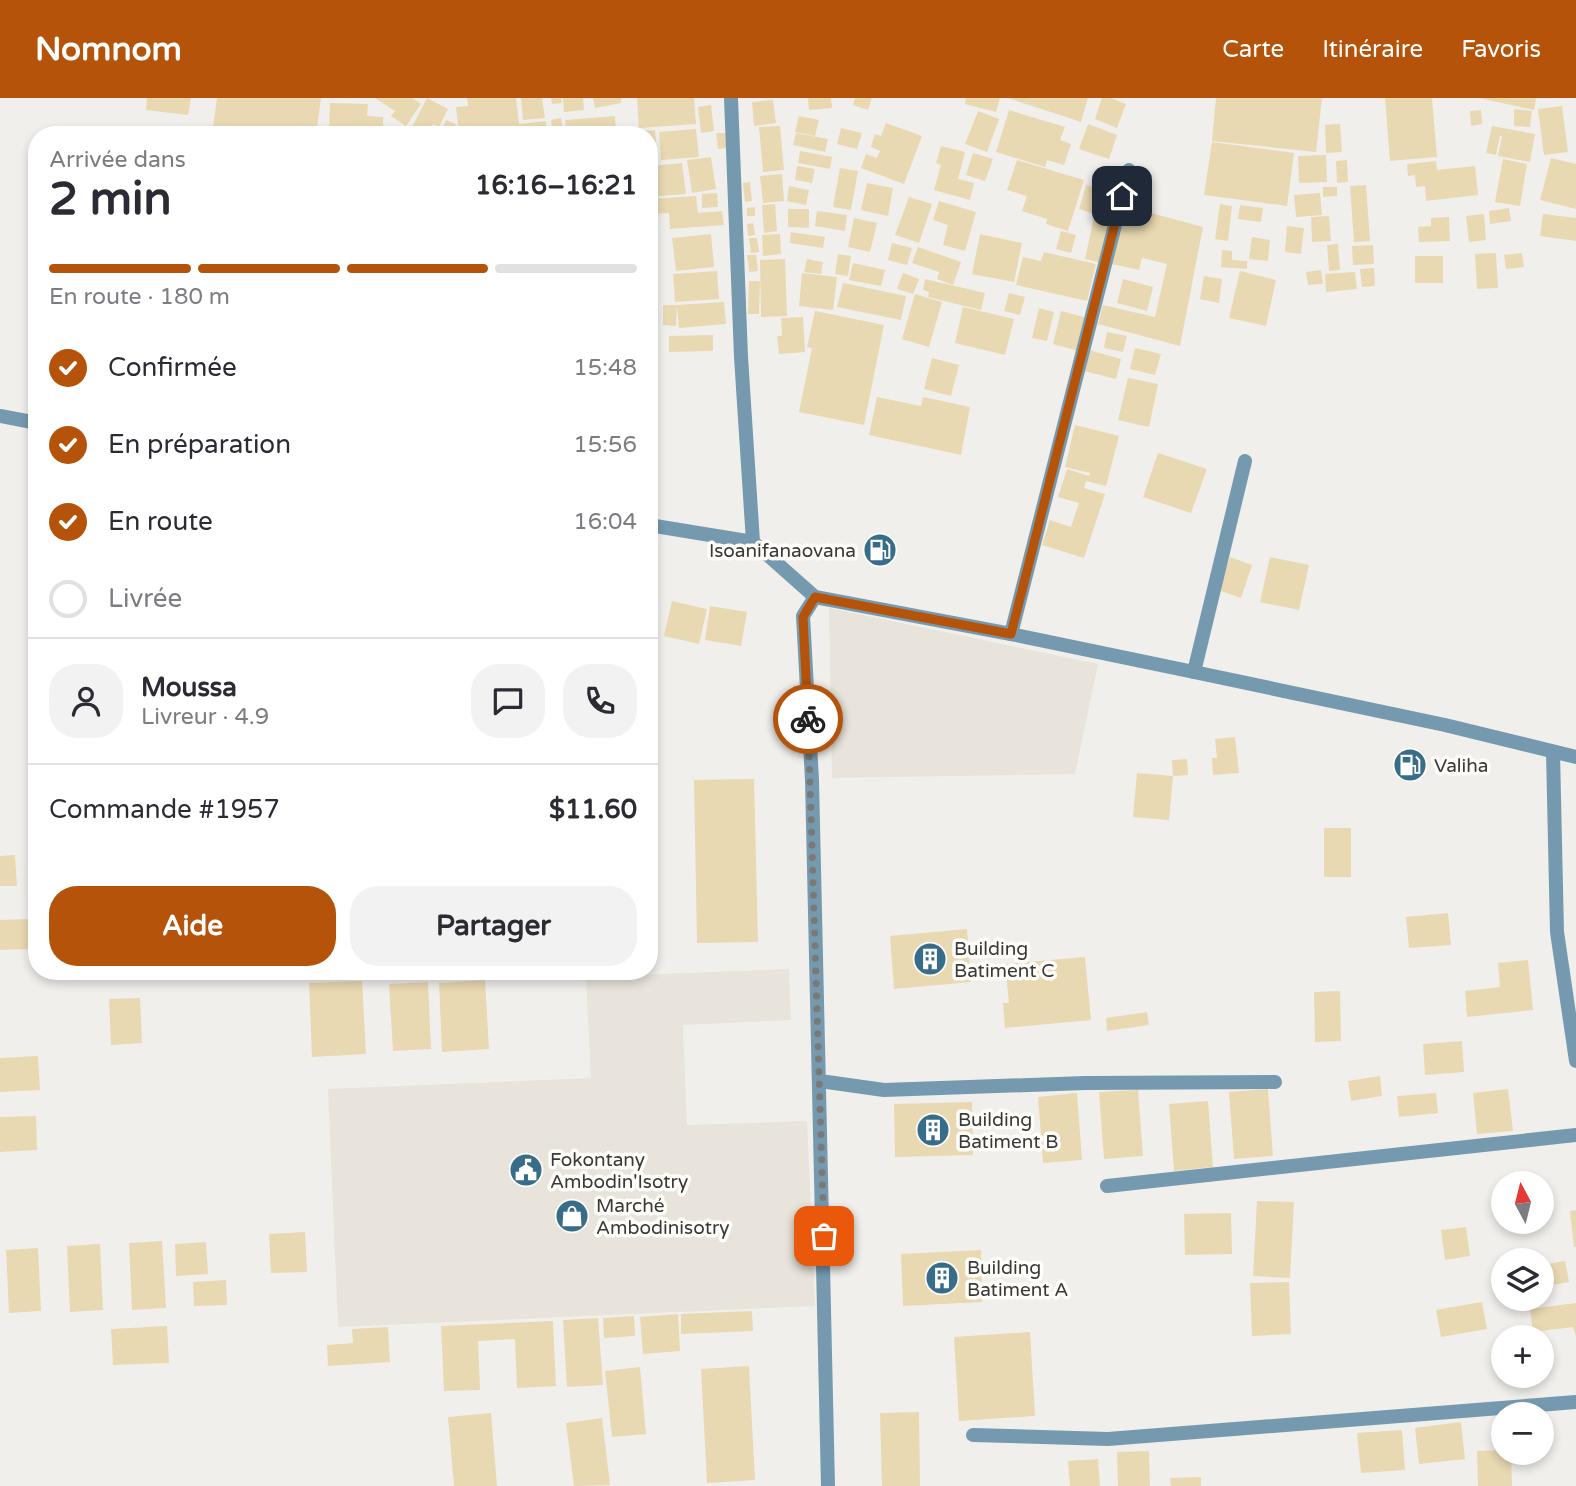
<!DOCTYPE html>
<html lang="fr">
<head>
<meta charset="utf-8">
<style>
  :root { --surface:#fff; --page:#f2f2f3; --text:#2b2b33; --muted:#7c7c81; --line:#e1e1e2; --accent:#b45309 }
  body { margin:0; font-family:"Varela Round",sans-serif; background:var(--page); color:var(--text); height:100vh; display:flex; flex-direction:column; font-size:26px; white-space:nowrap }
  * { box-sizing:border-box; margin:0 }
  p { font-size:23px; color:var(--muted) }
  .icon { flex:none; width:38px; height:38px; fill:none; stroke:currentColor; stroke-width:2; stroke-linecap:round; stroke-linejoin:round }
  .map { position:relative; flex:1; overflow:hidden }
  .side { position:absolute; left:28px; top:28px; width:630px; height:854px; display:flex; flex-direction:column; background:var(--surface); border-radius:28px; box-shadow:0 4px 10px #0003 }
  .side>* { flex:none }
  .needle { width:46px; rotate:353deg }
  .buttons { position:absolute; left:1491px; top:1073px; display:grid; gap:14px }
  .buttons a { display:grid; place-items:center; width:63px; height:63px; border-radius:50%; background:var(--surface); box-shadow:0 4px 10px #0003; font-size:35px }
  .pin { position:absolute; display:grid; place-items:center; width:60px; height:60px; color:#fff; margin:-30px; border-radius:14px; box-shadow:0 4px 10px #0006 }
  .courier { position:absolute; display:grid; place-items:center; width:70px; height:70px; margin:-35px; border:5px solid #b45309; border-radius:50%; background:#fff; color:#222; box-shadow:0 2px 9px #0007 }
  .overview em { font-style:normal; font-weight:800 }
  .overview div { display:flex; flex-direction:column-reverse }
  .overview { display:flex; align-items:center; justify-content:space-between; height:119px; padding:0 21px }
  h1 { font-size:46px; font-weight:800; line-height:52px }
  .bar { display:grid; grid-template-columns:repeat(4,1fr); gap:10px 7px; align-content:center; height:84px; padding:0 21px }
  .bar i { height:9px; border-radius:5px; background:var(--line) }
  .bar .current { background:var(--accent) }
  .bar p { grid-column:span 4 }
  .line { display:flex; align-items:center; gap:18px; padding:0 21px; border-top:2px solid var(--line) }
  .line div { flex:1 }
  .round { display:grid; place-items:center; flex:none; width:74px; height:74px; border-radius:28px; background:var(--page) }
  ol { padding:0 21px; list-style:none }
  li { display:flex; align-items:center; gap:21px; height:77px }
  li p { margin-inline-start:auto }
  li .icon { padding:7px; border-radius:50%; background:var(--accent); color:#fff; stroke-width:4 }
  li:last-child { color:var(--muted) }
  li i { width:38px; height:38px; border:4px solid var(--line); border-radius:50% }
  .button { display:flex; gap:14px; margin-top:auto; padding:14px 21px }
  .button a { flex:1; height:80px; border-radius:28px; background:var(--accent); color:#fff; font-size:28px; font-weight:800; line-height:80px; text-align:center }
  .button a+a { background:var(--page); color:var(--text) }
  header { display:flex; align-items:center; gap:42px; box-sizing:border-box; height:98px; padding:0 35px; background:var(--accent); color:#fff }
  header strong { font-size:33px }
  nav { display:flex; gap:38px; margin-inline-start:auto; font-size:24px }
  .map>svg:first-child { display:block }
</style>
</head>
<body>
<header>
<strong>Nomnom</strong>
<nav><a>Carte</a><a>Itinéraire</a><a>Favoris</a></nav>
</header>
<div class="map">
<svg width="1576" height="1388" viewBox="0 0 1576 1388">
  <rect width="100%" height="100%" fill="#f1efec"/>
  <path fill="#e8e4db" d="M829 510 1098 566 1075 676 832 680Z
    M789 871 791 922 683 927 687 1027 807 1023 815 1208 338 1229 328 991 591 980 586 879Z"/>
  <path fill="#e9d9b2" d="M147 0H191L188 17 146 12Z
    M217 0H321L316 37H212Z
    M375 0H412L421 6 406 28 391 18 395 13Z
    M427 0 448 11 439 29 433 26 427 37 412 29Z
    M467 0H516L519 26 546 23 547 37H459L456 9 468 8Z
    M521 0H542L545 20 523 22Z
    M551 0H561L562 5 552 6Z
    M563 0H583L584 12 564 14Z
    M593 0H621V5L595 10Z
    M637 0H694L696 26 639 30Z
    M808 0H831L832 10 809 12Z
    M855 0H872L868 12 853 7Z
    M966 0H1000L996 14 965 6Z
    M1008 0H1088L1081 24Z
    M1102 0H1110L1126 6 1117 30 1095 21Z
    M1216 0H1322L1316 54 1212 43Z
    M1385 0H1432L1437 59 1390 63Z
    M1479 0H1536L1534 12Z
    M773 2 776 25 754 28 752 4Z
    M330 5 368 6 367 18 383 19V37H329Z
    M711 7 714 33 701 35 698 9Z
    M1562 8 1568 54 1544 57 1538 11Z
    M1514 11 1532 13 1530 29 1514 28Z
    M1009 12 1065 29 1060 42 1071 46 1064 67 1047 62 1045 69 996 54Z
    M1481 12 1482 26 1471 28 1470 13Z
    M978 13 999 21 987 54 965 46Z
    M615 18 616 37H567L565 22Z
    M799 18 819 22 815 38 795 34Z
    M561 20 564 36 553 37 551 22Z
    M446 22 456 26 452 37 441 33Z
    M886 25 922 38 904 86 861 70 866 56 877 60 880 53 871 49 875 36 881 38Z
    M1088 26 1117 37 1109 61 1079 51Z
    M1340 26 1342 54 1326 55 1325 27Z
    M780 28 784 72 763 74 759 29Z
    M1492 28 1535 36 1530 64 1498 58 1502 38H1500L1496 57 1486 55Z
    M841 30 862 35 857 51 837 46Z
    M696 31 699 59 661 62 659 34Z
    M655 32 657 62 649 63V37H628V34Z
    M716 35H725L727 50 718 51Z
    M796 35 828 41 825 54 793 47Z
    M1212 44 1294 55 1287 108 1204 97Z
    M941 48 965 54 958 81 974 85 970 102 934 92 941 67 936 65Z
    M800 53 832 59 830 71 798 65Z
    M973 55 993 61 985 83 966 77Z
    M1326 57 1327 84 1299 85 1298 58Z
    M711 59 716 91 692 95 687 62Z
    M1551 60 1576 66V111L1540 102Z
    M1503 61 1527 66 1520 108 1495 104Z
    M1017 62 1084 82 1068 133 1046 126 1047 121 1022 113 1027 98 1007 92Z
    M1347 62 1348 84 1337 85 1336 63Z
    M1436 63 1437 72 1475 68 1478 97 1426 103 1425 88 1416 89 1415 77 1408 78 1407 66Z
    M682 65 686 96 649 99V83H654L652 68Z
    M797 68 815 71 812 85 795 82Z
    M840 70 858 73 851 112 833 109Z
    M782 76 784 103 763 105 760 78Z
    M750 84 752 103 745 104 743 85Z
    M867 85 893 90 888 118 861 112Z
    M1086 87 1104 92 1097 117 1079 111Z
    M1366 87 1370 143 1354 144 1350 88Z
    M789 88 809 92 806 107 787 103Z
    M1323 89H1337V98L1323 99Z
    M717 95 718 109 702 110V96Z
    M1320 95 1322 117 1296 119 1294 97Z
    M696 98 698 115 722 113 724 127 670 131 669 115 652 116 651 101Z
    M909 99 932 106 919 145 895 137Z
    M939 103 976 114 965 153 943 147 948 127 933 122Z
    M775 106 777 133 764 135 762 107Z
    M1220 106 1232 108 1228 143 1215 141Z
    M1240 107 1263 110 1261 124 1238 121Z
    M1125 108 1203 129 1180 248 1098 226 1103 207 1155 219 1167 166 1142 160 1139 172 1112 166Z
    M755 109V118H747V110Z
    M1509 110 1511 123 1490 126 1489 113Z
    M788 111H809V130L788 129Z
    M817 113 847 117 845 133 815 128Z
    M1484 116 1486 142 1469 144 1466 118Z
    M1543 116 1576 120V143L1540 138Z
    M1329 118 1331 143 1312 144 1311 119Z
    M1094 119 1111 124 1102 165 1085 161Z
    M1449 119 1450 143 1419 144 1418 129 1431 128V120Z
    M854 120 877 125 870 154 848 149Z
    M753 125 755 137 748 138 747 126Z
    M1287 128 1304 130 1301 156 1285 154Z
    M1061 133 1076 137 1071 155 1056 151Z
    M791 134 825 139 823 150 790 145Z
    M711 136 714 169 676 173 672 140Z
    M780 136 781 156 763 158 762 137Z
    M980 136 1022 145 1014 184 972 176Z
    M1252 139 1270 142 1268 163 1249 161Z
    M749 140H757L759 154 751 155Z
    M892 145 912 150 907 167 888 162Z
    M1338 146 1340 172 1329 173 1327 147Z
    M1373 147 1374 166 1353 167 1352 148Z
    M918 149 961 164 953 187 937 181 939 174 912 165Z
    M1222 152 1232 153V162L1247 163V171L1221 169Z
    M1044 154 1096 166 1087 203 1016 187 1023 159 1041 163Z
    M1496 155 1498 190 1477 191 1475 156Z
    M1522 155 1524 169 1506 171 1504 157Z
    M838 156 851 158 848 178 835 176Z
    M747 157H756L758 173 749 174Z
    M1415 158H1443V185H1415Z
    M785 161 787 218 761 219 760 162Z
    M807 161 823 164 821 176 804 174Z
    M853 165 885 172 881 188 849 182Z
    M649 167H653L651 204H649Z
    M1374 170 1375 188 1362 189 1360 171Z
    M1321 172 1323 186 1308 187 1306 174Z
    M717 173 719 201 675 204 673 176Z
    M1240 173 1276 182 1266 228 1229 220Z
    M1355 174 1357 191 1326 194 1325 176Z
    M802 175 837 179 833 212 799 208Z
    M903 175 919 181 913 196 897 191Z
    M1204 178 1222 181 1219 205 1200 201Z
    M925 181 985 195 981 212 928 199 929 194 923 192Z
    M1123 181 1153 189 1147 213 1117 205Z
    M749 183H760L759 216H748Z
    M843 185 906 198 901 222 837 209Z
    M1009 195 1025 199 1020 217 1004 213Z
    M915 196 942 204 929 249 902 241Z
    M724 204 726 226 679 230 677 207Z
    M663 207H677L676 228 663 227Z
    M963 209 1014 221 1005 257 955 245Z
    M1039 210 1054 214 1047 243 1032 240Z
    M815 213 884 227 864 327 799 314 812 250 807 249Z
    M1061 213 1091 221 1082 254 1053 246Z
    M803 219 805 254 779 256 777 238H782L781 220Z
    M1107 234 1127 238 1123 254 1104 250Z
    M713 237V253L669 254V238Z
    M1135 250 1161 256 1155 277 1130 271Z
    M1089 252 1121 261 1116 281 1084 273Z
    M932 260 959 267 951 298 924 291Z
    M1128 280 1158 286 1149 329 1118 322Z
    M877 299 921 308 923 299 970 309 961 357 869 337Z
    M1075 327 1119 338 1106 388 1086 383 1084 390 1105 396 1084 460 1042 447 1050 422 1071 429 1079 405 1058 399 1067 371 1089 378 1090 375 1065 369Z
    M1158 355 1207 371 1191 415 1143 399Z
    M1230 459 1252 467 1241 500 1218 492Z
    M1270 459 1309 467 1299 512 1260 504Z
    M672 503 707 511 699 546 664 538Z
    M710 508 747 514 741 548 705 542Z
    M1235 639 1239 675 1213 677 1212 660H1217L1215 641Z
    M1187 661 1188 677 1173 678 1169 722 1133 719 1137 675 1173 678 1172 662Z
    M754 681 758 844 697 845 694 682Z
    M1324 730H1351V779H1324Z
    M15 757 17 788H0V758Z
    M1448 815 1451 847 1409 850 1406 819Z
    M29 821 31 851 0 852V822Z
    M967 831 971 884 894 891 890 838Z
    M1085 859 1091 922 1005 930 1003 905H1009L1005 866Z
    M1528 862 1533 912 1467 919 1465 893 1500 889 1498 865Z
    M485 882 489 951 442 954 439 885Z
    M362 883 366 956 312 959 309 885Z
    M428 884 431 951 393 953 389 886Z
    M1340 893 1341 943 1315 944 1314 894Z
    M140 900 142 945 111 947 109 901Z
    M1147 914 1149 927 1107 933 1106 920Z
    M1462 943 1464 974 1425 977 1423 946Z
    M38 958 40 992 0 994V960Z
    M1380 978 1382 998 1351 1003 1348 983Z
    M1268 991 1273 1058 1234 1061 1229 994Z
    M1508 991 1513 1033 1477 1036 1473 995Z
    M1138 992 1143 1058 1104 1061 1099 994Z
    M1077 995 1082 1062 1043 1065 1038 999Z
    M1436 995 1438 1015 1399 1019 1397 998Z
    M1208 1003 1213 1069 1174 1073 1169 1006Z
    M972 1004 973 1057 895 1059 894 1006Z
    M36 1018 37 1052 0 1054V1019Z
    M1257 1103 1294 1104 1290 1180 1253 1178Z
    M1576 1112V1149H1574L1570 1113Z
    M1231 1115 1232 1156 1185 1157 1184 1116Z
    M1466 1129 1470 1158 1445 1162 1441 1132Z
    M305 1134 307 1174 271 1175 269 1136Z
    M162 1143 166 1210 132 1212 129 1145Z
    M206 1144 208 1176 176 1178 175 1146Z
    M100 1146 103 1212 70 1214 67 1148Z
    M38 1150 41 1213 9 1215 6 1152Z
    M981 1152 982 1204 903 1208 901 1156Z
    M1565 1163 1569 1184 1542 1189V1167Z
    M226 1182 227 1207 194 1208 193 1184Z
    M1289 1184 1291 1236 1252 1238 1250 1185Z
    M1482 1204 1487 1231 1441 1239 1436 1212Z
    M1576 1205V1238L1573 1229 1533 1234 1530 1211Z
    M752 1213 753 1233 681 1236V1216Z
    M678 1216 680 1253 643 1256 640 1219Z
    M634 1218 635 1238 604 1240 603 1220Z
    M598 1220 603 1287 567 1289 563 1222Z
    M553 1223 556 1288 517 1290 515 1241 478 1243 480 1292 444 1293 441 1228Z
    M167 1228 169 1265 113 1267 111 1231Z
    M388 1229 390 1264 328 1268 327 1247 353 1245 352 1231Z
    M1030 1234 1035 1318 959 1323 954 1239Z
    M749 1268 755 1382 707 1385 701 1271Z
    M640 1269 646 1336 612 1339 605 1273Z
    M919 1314 920 1388H882L880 1315Z
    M491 1315 497 1388H454L448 1319Z
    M602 1320 610 1387 574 1388 566 1325Z
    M1461 1324 1465 1361 1419 1366 1415 1330Z
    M1402 1332 1405 1372 1361 1375 1357 1335Z
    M1503 1352V1354H1511L1512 1388H1478L1477 1353Z
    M1149 1353 1150 1388H1118L1117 1354Z
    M1098 1361 1100 1388H1070L1068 1363Z
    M1201 1379V1388H1171L1170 1380Z"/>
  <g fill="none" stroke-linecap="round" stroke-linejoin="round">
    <path stroke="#759aaf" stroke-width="14" d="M1194 574 1245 363"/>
    <path stroke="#759aaf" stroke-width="14" d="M815 499 803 518 812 682 828 1388
      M1011 536 1129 72
      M1553 654 1557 834 1576 963
      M820 983 884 992 1085 985 1275 984
      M1107 1088 1576 1037
      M973 1337 1108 1341 1576 1304"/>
    <path stroke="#759aaf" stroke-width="14" d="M731 0 741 259 753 444
      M0 318 37 325
      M649 427 753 444 815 499 1011 536 1194 574 1445 627 1576 659"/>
  </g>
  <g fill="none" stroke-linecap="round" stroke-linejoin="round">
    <path stroke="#797976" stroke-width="7" stroke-dasharray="0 12.6" d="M808 621 824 1138"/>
    <path stroke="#b45309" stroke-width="9" d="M808 621 803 519 815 499 1011 536 1122 98"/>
  </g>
  <defs>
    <symbol id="fuel-disc" viewBox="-11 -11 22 22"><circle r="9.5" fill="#386d89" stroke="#fefdfa"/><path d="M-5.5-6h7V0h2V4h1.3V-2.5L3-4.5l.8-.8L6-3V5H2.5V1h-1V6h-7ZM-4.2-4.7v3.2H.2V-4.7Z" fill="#fff"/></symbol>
    <symbol id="building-disc" viewBox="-11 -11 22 22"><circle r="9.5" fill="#386d89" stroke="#fefdfa"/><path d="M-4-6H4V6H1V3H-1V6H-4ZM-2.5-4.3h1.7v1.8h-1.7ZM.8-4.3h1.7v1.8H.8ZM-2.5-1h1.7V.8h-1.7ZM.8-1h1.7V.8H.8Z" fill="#fff"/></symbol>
    <symbol id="civic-disc" viewBox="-11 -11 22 22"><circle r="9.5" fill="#386d89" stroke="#fefdfa"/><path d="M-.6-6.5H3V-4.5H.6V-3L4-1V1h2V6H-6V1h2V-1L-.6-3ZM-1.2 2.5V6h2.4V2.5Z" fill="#fff"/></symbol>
    <symbol id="shop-disc" viewBox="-11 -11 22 22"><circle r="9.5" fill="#386d89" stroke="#fefdfa"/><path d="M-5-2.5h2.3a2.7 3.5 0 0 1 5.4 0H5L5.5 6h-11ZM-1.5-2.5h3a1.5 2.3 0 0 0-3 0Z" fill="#fff"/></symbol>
  </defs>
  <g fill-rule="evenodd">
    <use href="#fuel-disc" x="861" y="433" width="38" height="38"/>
    <use href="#fuel-disc" x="1391" y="648" width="38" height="38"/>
    <use href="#building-disc" x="911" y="842" width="38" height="38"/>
    <use href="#building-disc" x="914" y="1013" width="38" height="38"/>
    <use href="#civic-disc" x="507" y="1053" width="38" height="38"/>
    <use href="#shop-disc" x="553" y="1099" width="38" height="38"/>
    <use href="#building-disc" x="923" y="1161" width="38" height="38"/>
  </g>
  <g text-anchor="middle" stroke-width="7" stroke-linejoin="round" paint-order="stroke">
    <g font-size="19" fill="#393937" stroke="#fefdfa" text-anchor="start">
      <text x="856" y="459" text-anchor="end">Isoanifanaovana</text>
      <text x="1434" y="674">Valiha</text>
      <text x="954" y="857">Building<tspan x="954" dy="22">Batiment C</tspan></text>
      <text x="958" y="1028">Building<tspan x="958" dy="22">Batiment B</tspan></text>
      <text x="550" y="1068">Fokontany<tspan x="550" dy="22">Ambodin'Isotry</tspan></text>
      <text x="596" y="1114">Marché<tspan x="596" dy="22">Ambodinisotry</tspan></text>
      <text x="967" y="1176">Building<tspan x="967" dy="22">Batiment A</tspan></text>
    </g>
  </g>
</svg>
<div class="buttons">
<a><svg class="needle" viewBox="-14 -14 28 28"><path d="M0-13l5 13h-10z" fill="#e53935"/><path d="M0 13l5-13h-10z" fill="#7c7c81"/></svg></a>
<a><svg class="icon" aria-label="layers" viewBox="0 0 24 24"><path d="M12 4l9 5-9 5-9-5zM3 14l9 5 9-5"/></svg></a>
<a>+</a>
<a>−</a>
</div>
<div class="pin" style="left:824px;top:1138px;background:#ea580c"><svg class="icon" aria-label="bag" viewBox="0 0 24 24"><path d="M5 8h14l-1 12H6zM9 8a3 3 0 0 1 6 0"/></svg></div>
<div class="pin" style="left:1122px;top:98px;background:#1f2937"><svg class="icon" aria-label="home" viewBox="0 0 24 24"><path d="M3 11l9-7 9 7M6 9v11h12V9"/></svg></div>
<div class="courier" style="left:808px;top:621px"><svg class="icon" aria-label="bike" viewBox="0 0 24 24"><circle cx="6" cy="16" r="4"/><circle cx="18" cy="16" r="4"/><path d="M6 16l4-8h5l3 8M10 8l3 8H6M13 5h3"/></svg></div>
<section class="side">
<div class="overview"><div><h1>2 min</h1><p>Arrivée dans</p></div><em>16:16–16:21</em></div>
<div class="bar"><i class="current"></i><i class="current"></i><i class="current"></i><i></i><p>En route · 180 m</p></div>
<ol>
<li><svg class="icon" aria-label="check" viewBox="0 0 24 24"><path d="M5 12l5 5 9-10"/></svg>Confirmée<p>15:48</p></li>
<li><svg class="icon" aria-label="check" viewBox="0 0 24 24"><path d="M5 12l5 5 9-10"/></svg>En préparation<p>15:56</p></li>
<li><svg class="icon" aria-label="check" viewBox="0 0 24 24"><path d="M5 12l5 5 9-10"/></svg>En route<p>16:04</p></li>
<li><i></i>Livrée</li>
</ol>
<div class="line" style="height:126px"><a class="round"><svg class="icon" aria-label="person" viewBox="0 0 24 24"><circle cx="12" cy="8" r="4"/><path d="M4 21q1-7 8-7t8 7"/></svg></a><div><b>Moussa</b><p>Livreur · 4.9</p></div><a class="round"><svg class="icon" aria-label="chat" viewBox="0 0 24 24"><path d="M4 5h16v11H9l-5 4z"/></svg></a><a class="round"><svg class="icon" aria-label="phone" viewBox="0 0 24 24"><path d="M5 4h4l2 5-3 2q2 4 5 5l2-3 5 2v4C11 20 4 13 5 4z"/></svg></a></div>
<div class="line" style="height:91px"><div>Commande #1957</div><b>$11.60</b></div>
<div class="button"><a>Aide</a><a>Partager</a></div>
</section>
</div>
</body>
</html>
